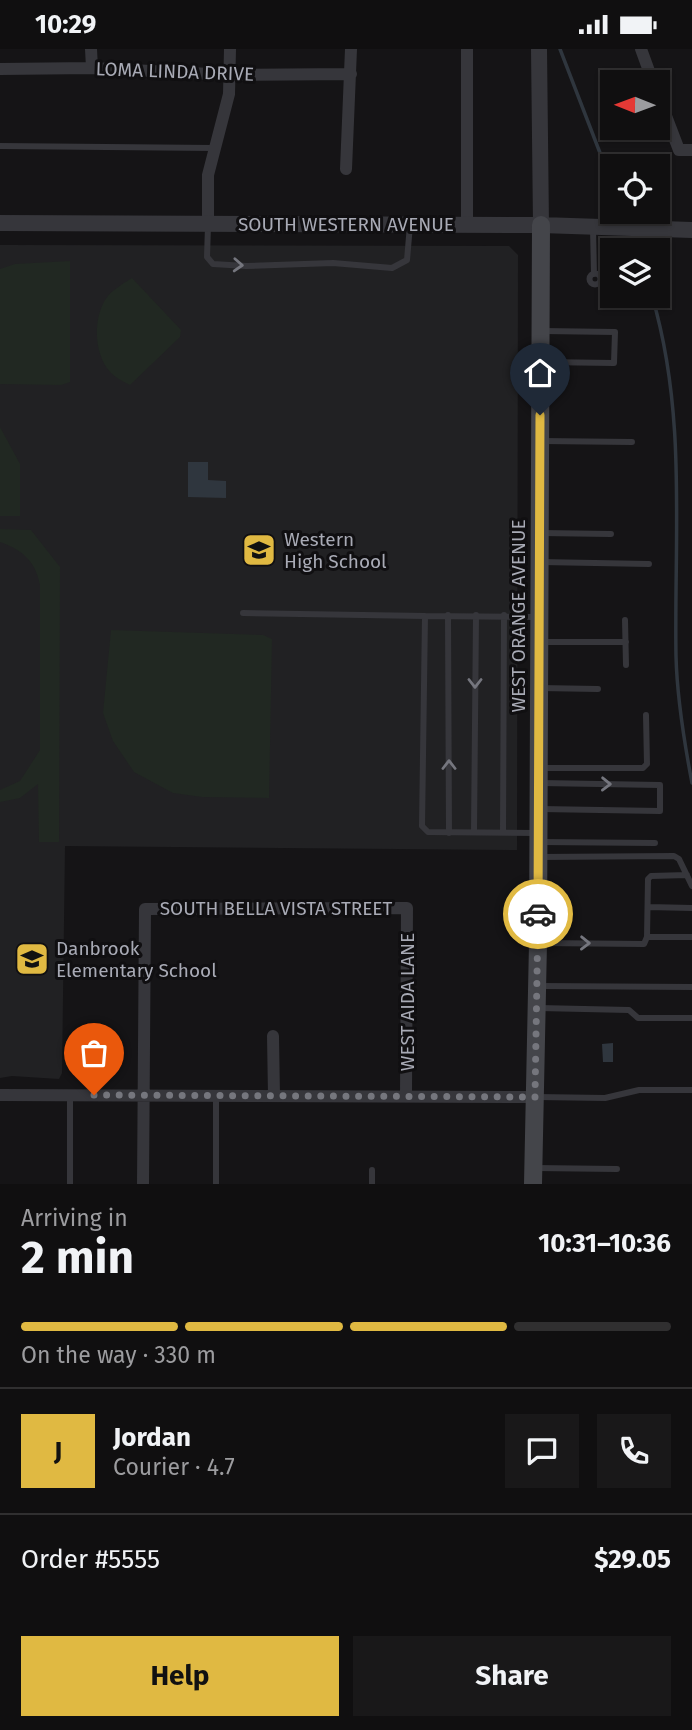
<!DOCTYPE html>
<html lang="en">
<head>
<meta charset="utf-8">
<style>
  :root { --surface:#100f10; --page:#191819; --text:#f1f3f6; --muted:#9c9c9f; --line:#302f30; --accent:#e0b942 }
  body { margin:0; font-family:"Fira Sans",sans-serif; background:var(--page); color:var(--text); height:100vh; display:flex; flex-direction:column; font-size:26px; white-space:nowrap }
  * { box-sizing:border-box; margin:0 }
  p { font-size:23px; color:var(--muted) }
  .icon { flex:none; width:38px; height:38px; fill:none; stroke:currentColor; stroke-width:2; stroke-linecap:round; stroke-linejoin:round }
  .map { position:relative; height:1135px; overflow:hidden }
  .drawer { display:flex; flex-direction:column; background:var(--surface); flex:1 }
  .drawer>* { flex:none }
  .needle { width:46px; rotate:271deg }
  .fabs { position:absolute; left:600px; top:21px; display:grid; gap:14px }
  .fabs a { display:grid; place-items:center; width:70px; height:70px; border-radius:0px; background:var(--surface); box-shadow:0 2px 5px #0004,0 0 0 2px var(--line); font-size:35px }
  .pin { position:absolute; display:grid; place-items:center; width:60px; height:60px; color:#fff; margin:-72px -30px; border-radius:50% 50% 50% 0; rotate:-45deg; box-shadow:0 0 7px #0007 }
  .pin .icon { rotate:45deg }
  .courier { position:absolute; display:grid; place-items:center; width:70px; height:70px; margin:-35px; border:5px solid #e0b942; border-radius:50%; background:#fff; color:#222; box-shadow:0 2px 9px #0007 }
  .summary em { font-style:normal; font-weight:700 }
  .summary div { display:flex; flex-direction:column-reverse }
  .summary { display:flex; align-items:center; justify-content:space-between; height:119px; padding:0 21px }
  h1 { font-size:46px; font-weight:700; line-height:52px }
  .bar { display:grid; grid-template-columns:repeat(4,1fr); gap:10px 7px; align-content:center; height:84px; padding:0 21px }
  .bar i { height:9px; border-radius:5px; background:var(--line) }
  .bar .on { background:var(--accent) }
  .bar p { grid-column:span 4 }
  .line { display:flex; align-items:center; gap:18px; padding:0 21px; border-top:2px solid var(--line) }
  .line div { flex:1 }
  .round { display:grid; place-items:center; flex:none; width:74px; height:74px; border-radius:0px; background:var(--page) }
  .button { display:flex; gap:14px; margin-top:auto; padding:14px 21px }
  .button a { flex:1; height:80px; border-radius:0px; background:var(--accent); color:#111; font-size:28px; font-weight:700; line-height:80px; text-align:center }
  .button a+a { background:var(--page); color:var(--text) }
  .status { display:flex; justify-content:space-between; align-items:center; height:49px; padding:0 35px; background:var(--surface); direction:ltr }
  .status svg { height:19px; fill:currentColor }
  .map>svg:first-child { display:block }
</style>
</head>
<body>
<div class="status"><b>10:29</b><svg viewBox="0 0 49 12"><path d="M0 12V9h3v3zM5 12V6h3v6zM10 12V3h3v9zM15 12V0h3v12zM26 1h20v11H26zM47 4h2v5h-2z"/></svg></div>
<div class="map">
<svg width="692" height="1135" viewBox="0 0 692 1135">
  <rect width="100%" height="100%" fill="#151416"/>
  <path fill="#212123" d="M0 196 509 197 518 206 517 801 65 797 62 1024 59 1030 12 1027 0 1029Z"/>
  <path fill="#212822" d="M70 212V333L61 336 0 335V220L15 215Z
    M132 229 181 281 180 288 130 336C124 333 116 329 111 324 95 308 93 275 103 255 108 243 121 236 132 229Z
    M0 378 20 415V467H0Z
    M0 480 31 481 60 518 59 793H39L38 735 20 749 0 753V741L20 732 40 701V536C35 511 22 501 0 493Z
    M111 581 263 586 272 590 269 749 202 748 173 744 134 723 113 692 103 664Z"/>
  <path fill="#2f363e" d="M188 413H208V431L226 432V449L188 448Z
    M613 994V1013H603L602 995Z"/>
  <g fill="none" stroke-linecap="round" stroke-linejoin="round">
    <path stroke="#2f363e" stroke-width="3.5" d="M560 0 612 135
      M623 163 628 174
      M632 184 639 201
      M652 247C687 365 674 486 676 607 677 650 684 692 692 734"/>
    <path stroke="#36363b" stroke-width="6" d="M0 97 214 99
      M208 177 207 208 213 215 246 217 333 214 392 219 407 211 410 176
      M593 179 594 225
      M589.5 230a5.5 5.5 0 1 1 11 0a5.5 5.5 0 1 1-11 0Z
      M542 313 614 314 615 283 543 282
      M542 392 632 393
      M541 484 611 485
      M541 513 649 515
      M243 564 425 567
      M448 566 449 784
      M625 571 626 616
      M540 593H626
      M540 639 598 640
      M540 719H643L647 715 646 666
      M540 734 660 736V762L541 760
      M474 783 476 566
      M503 783 504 566
      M536 784 428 783 422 777 425 567 538 568
      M540 793 655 794
      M540 808 674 807 679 810 692 837
      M648 858 692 859
      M647 888 648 830 651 827 687 826
      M540 894 644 895 647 888H692
      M539 937 692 938
      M539 959 629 961 638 969H692
      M70 1046V1135
      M537 1048 605 1049 639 1041H692
      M535 1119 617 1120
      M216 1135V1047
      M372 1135V1121"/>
    <path stroke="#36363b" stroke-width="12" d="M91 0 92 19
      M641 0 653 33
      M0 20 92 19 230 26 351 25
      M658 46 679 101H692
      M346 120 351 0
      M208 175V126L229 45 230 0
      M467 176V0
      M273 987 274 1047
      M0 1046 535 1048
      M143 1135 145 860 407 859 406 1047"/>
    <path stroke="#36363b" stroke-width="16" d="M539 0 541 176
      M0 174 541 176 692 181"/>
    <path stroke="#44454a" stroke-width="18" d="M533 1135 538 894 541 176"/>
  </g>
  <defs><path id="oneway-chevron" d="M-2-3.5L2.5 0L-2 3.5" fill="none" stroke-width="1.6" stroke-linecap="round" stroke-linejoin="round" transform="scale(1.75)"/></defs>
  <g stroke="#75767e">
    <use href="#oneway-chevron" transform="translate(238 216) rotate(3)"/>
    <use href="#oneway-chevron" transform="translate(475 634) rotate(90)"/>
    <use href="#oneway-chevron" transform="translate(449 716) rotate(-90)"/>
    <use href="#oneway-chevron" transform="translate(606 735) rotate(1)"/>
    <use href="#oneway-chevron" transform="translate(585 894) rotate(1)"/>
  </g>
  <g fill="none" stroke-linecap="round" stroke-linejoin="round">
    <path stroke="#75767d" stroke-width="7" stroke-dasharray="0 12.6" d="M94 1046 535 1048 538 865"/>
    <path stroke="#e0b942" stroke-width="9" d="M538 865 540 366"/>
  </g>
  <defs>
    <symbol id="school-square" viewBox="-11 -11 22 22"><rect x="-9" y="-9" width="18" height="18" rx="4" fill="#e0b942" stroke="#100f11"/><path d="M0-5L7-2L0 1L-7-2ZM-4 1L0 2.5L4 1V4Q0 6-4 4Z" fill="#111"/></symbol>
  </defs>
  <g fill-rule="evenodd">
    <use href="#school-square" x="240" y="482" width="38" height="38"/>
    <use href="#school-square" x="13" y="891" width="38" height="38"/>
  </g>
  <g text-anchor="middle" stroke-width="6" stroke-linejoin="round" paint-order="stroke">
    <g font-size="19" fill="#a8aab5" stroke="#100f11">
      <text transform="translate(175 22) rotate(2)" y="7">LOMA LINDA DRIVE</text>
      <text x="346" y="182">SOUTH WESTERN AVENUE</text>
      <text transform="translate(518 567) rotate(-90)" y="7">WEST ORANGE AVENUE</text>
      <text x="276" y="866">SOUTH BELLA VISTA STREET</text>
      <text transform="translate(407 953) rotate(-90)" y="7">WEST AIDA LANE</text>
    </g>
    <g font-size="19" fill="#a8aab5" stroke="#100f11" text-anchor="start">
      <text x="284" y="497">Western<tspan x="284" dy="22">High School</tspan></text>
      <text x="56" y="906">Danbrook<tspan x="56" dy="22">Elementary School</tspan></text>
    </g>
  </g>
</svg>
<div class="fabs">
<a><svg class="needle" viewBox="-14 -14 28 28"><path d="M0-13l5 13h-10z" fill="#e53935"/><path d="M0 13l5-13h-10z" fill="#9c9c9f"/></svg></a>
<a><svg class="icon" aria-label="locate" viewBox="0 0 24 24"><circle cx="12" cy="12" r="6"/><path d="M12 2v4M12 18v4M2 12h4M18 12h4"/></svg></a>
<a><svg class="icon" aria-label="layers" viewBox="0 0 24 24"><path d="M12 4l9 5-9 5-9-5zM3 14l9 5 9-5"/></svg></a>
</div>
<div class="pin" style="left:94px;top:1046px;background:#ea580c"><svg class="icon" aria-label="bag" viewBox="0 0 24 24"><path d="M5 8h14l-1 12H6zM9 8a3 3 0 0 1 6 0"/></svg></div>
<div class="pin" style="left:540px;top:366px;background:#1f2937"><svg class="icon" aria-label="home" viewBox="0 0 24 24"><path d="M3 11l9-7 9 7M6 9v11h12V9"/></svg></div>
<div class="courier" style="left:538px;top:865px"><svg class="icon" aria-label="car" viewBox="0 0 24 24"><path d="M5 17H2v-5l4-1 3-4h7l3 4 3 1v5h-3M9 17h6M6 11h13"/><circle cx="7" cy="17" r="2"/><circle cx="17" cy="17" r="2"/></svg></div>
</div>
<section class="drawer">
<div class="summary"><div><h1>2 min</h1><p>Arriving in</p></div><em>10:31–10:36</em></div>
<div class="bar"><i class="on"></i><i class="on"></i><i class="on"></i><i></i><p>On the way · 330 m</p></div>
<div class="line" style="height:126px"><b class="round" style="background:var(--accent);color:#111">J</b><div><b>Jordan</b><p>Courier · 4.7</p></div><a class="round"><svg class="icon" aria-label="chat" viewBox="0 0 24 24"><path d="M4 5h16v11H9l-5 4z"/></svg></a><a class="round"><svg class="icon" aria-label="phone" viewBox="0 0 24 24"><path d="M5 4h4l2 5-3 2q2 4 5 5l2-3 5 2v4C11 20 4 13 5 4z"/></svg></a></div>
<div class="line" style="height:91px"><div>Order #5555</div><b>$29.05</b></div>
<div class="button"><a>Help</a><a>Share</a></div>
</section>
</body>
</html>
